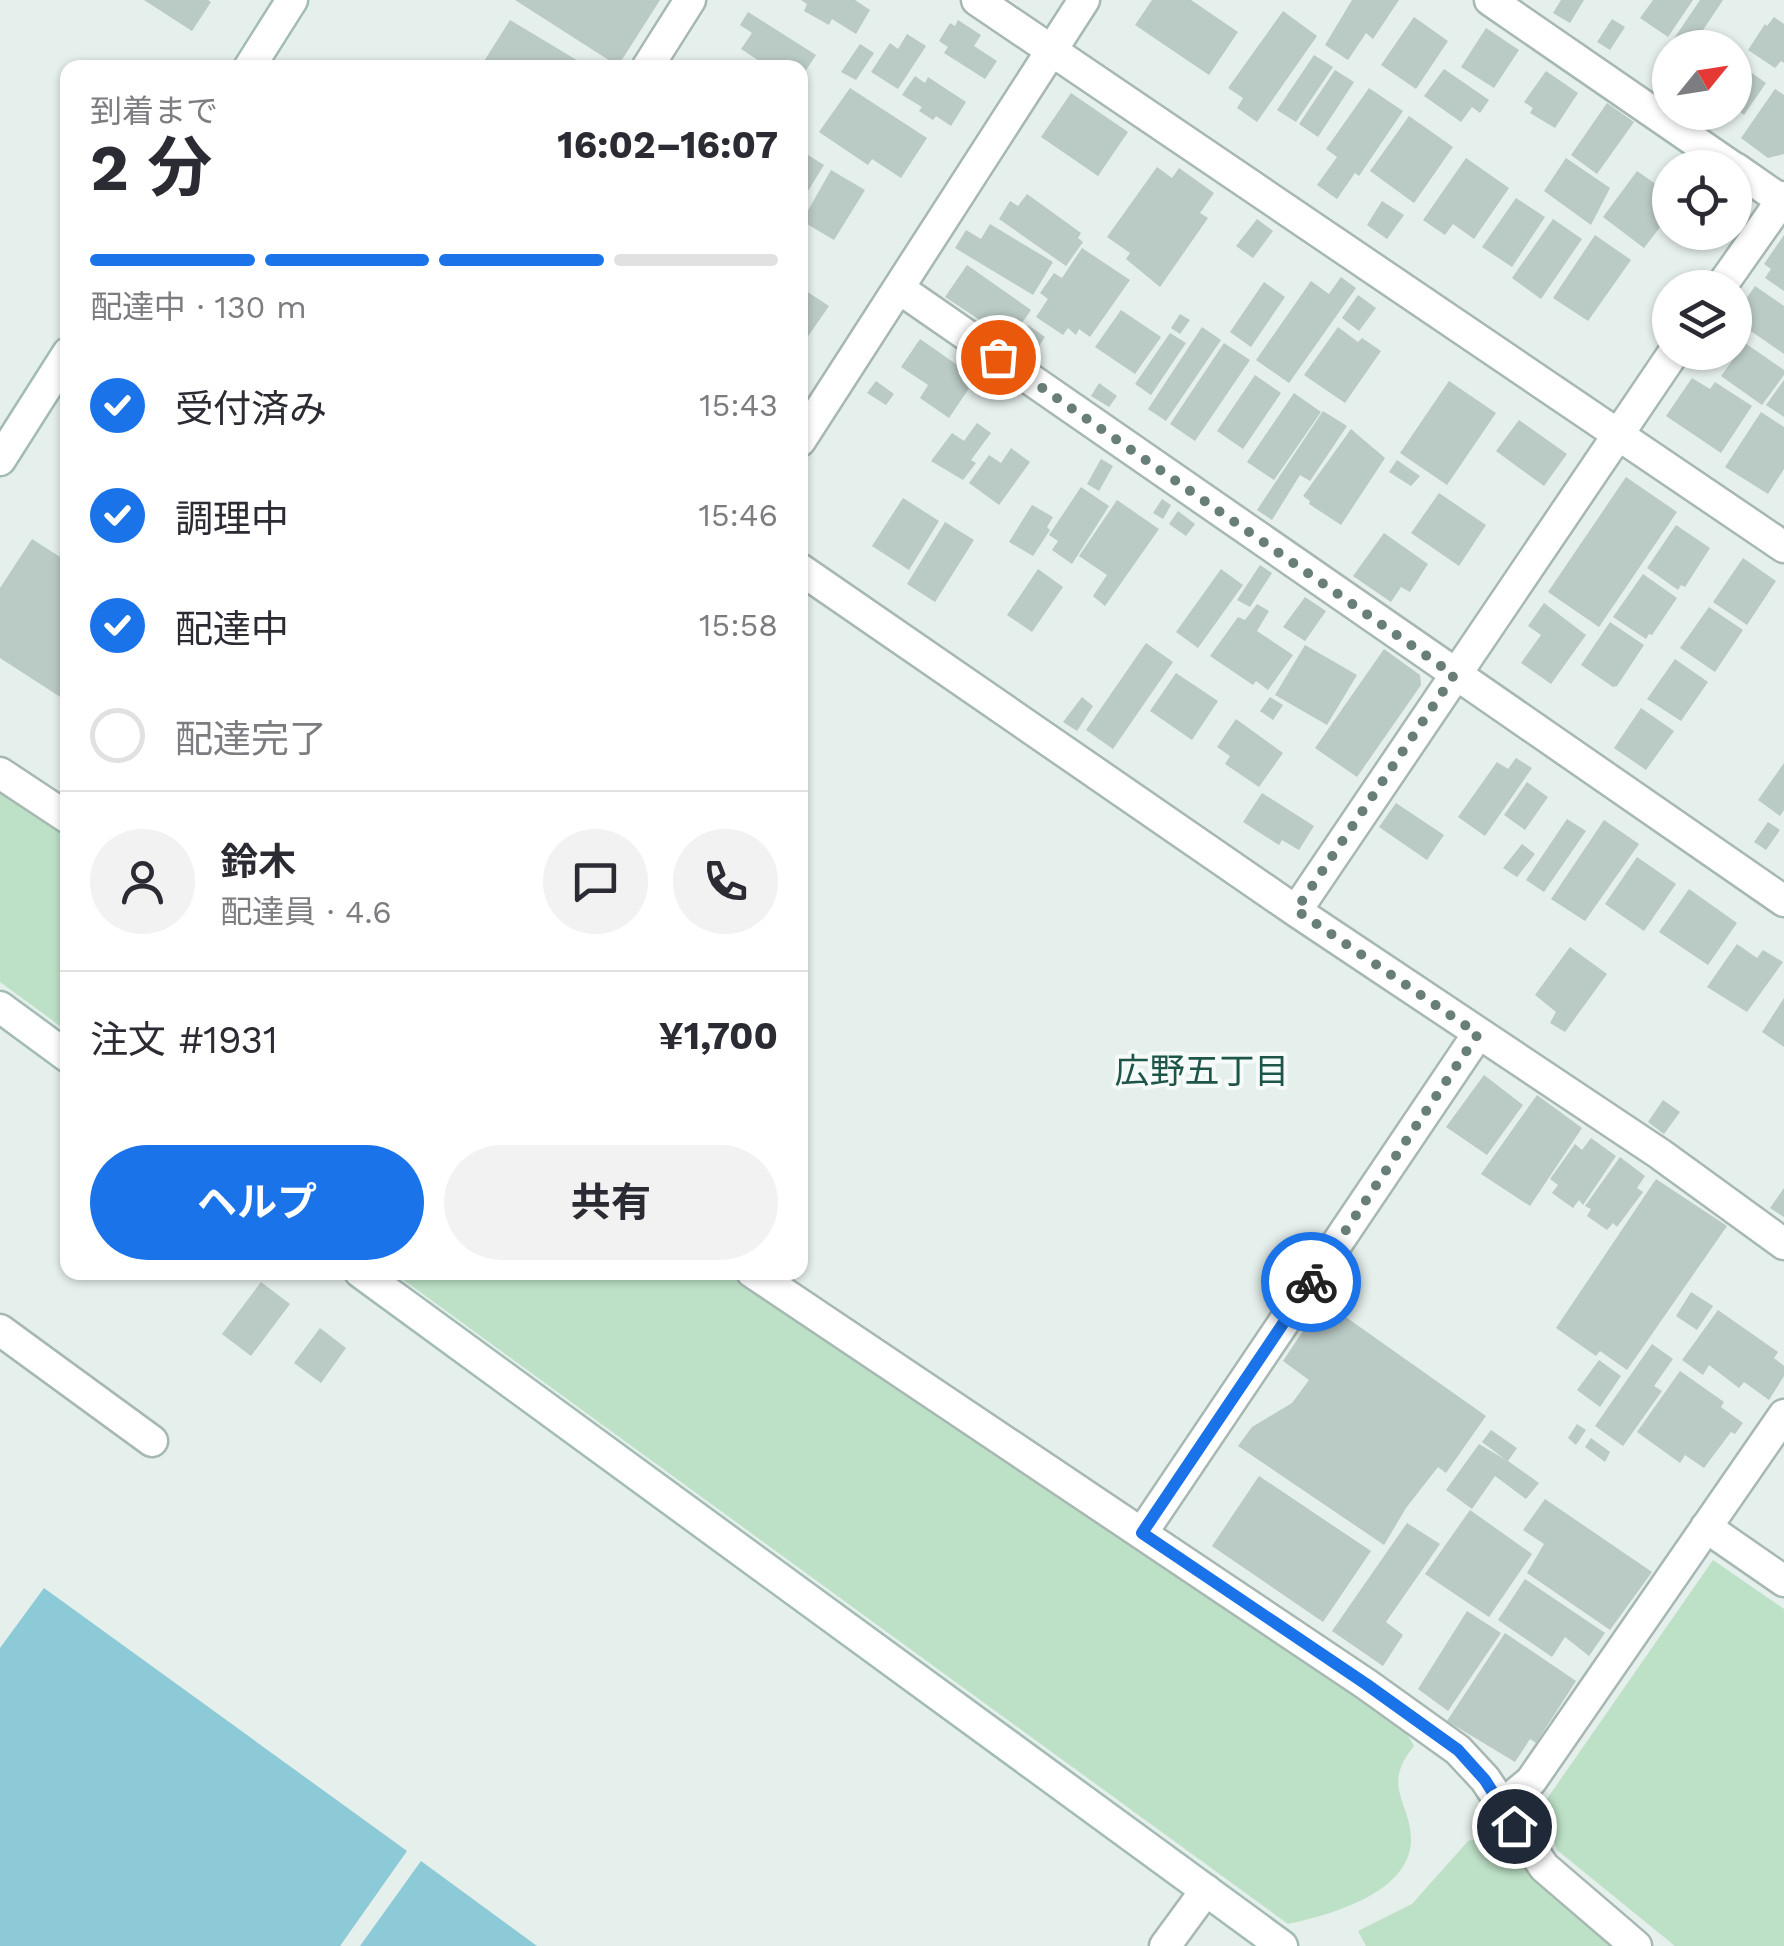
<!DOCTYPE html>
<html lang="ja">
<head>
<meta charset="utf-8">
<style>
  :root { --surface:#fff; --page:#f2f2f3; --text:#2b2b33; --muted:#7c7c81; --line:#e1e1e2; --accent:#1a73e8 }
  body { margin:0; font-family:"Work Sans","Noto Sans JP",sans-serif; background:var(--page); color:var(--text); height:100vh; display:flex; flex-direction:column; font-size:38px; white-space:nowrap }
  * { box-sizing:border-box; margin:0 }
  p { font-size:32px; color:var(--muted) }
  .icon { flex:none; width:55px; height:55px; fill:none; stroke:currentColor; stroke-width:2; stroke-linecap:round; stroke-linejoin:round }
  .map { position:relative; flex:1; overflow:hidden }
  .panel { position:absolute; left:60px; top:60px; width:748px; height:1220px; display:flex; flex-direction:column; background:var(--surface); border-radius:20px; box-shadow:0 2px 8px #0004 }
  .panel>* { flex:none }
  .needle { width:65px; rotate:60deg }
  .buttons { position:absolute; left:1652px; top:30px; display:grid; gap:20px }
  .buttons a { display:grid; place-items:center; width:100px; height:100px; border-radius:50%; background:var(--surface); box-shadow:0 2px 8px #0004; font-size:50px }
  .pin { position:absolute; display:grid; place-items:center; width:85px; height:85px; color:#fff; margin:-42px; border:5px solid #fff; border-radius:50%; box-shadow:0 2px 10px #0007 }
  .courier { position:absolute; display:grid; place-items:center; width:100px; height:100px; margin:-50px; border:8px solid #1a73e8; border-radius:50%; background:#fff; color:#222; box-shadow:0 2px 12px #0007 }
  .summary em { font-style:normal; font-weight:700 }
  .summary div { display:flex; flex-direction:column-reverse }
  .summary { display:flex; align-items:center; justify-content:space-between; height:170px; padding:0 30px }
  h1 { font-size:65px; font-weight:700; line-height:75px }
  .bar { display:grid; grid-template-columns:repeat(4,1fr); gap:15px 10px; align-content:center; height:120px; padding:0 30px }
  .bar i { height:12px; border-radius:8px; background:var(--line) }
  .bar .on { background:var(--accent) }
  .bar p { grid-column:span 4 }
  .line { display:flex; align-items:center; gap:25px; padding:0 30px; border-top:2px solid var(--line) }
  .line div { flex:1 }
  .round { display:grid; place-items:center; flex:none; width:105px; height:105px; border-radius:52px; background:var(--page) }
  ol { padding:0 30px; list-style:none }
  li { display:flex; align-items:center; gap:30px; height:110px }
  li p { margin-inline-start:auto }
  li .icon { padding:10px; border-radius:50%; background:var(--accent); color:#fff; stroke-width:4 }
  li:last-child { color:var(--muted) }
  li i { width:55px; height:55px; border:5px solid var(--line); border-radius:50% }
  .button { display:flex; gap:20px; margin-top:auto; padding:20px 30px }
  .button a { flex:1; height:115px; border-radius:60px; background:var(--accent); color:#fff; font-size:40px; font-weight:700; line-height:115px; text-align:center }
  .button a+a { background:var(--page); color:var(--text) }
  .map>svg:first-child { display:block }
</style>
</head>
<body>
<div class="map">
<svg width="1784" height="1946" viewBox="0 0 1784 1946">
  <rect width="100%" height="100%" fill="#e5efeb"/>
  <path fill="#bde1c7" d="M0 789 67 833V1031L0 982Z
    M394 1273H733L1038 1473 1404 1729 1414 1746C1380 1787 1412 1803 1411 1842 1408 1894 1329 1915 1288 1924Z
    M1713 1560 1784 1609V1946H1675L1557 1850 1542 1806Z
    M1517 1831 1634 1946H1366L1358 1931 1412 1904 1468 1841Z"/>
  <path fill="#8bcad6" d="M44 1588 407 1851 340 1946H0V1648Z
    M421 1861 537 1946H360Z"/>
  <path fill="#bacac4" d="M144 0H208L211 2 192 31Z
    M515 0H660L618 66Z
    M801 0H855L870 10 856 34 832 19 829 25 804 11 807 4Z
    M1152 0H1191L1238 32 1209 75 1135 25Z
    M1352 0H1399L1373 39 1366 33 1348 60 1325 45Z
    M1561 0H1584L1570 23 1553 13Z
    M1653 0H1693L1668 37 1640 18Z
    M1700 0H1723L1691 48H1684L1673 40Z
    M1283 11 1317 36 1257 122 1237 108 1243 98 1228 88Z
    M748 12 816 55 800 79V68H770L741 49 752 33 740 25Z
    M1414 17 1448 41 1416 89 1381 65Z
    M1774 17 1784 24V63L1781 61 1775 68 1748 50 1765 24 1767 26Z
    M1612 19 1625 27 1610 50 1597 42Z
    M510 20 585 65 583 68 481 66Z
    M958 20 981 35 974 46 997 61 985 79 944 53 948 47 939 41 950 23 955 26Z
    M1486 28 1519 50 1494 88 1461 67Z
    M907 34 926 46 898 89 871 72 890 43 898 49Z
    M860 44 874 53 856 80 841 72Z
    M1314 55 1333 67 1296 122 1277 110Z
    M1745 68 1766 83 1744 115 1735 108V82Z
    M1444 69 1489 100 1480 113 1472 107 1461 122 1424 96Z
    M1335 70 1354 82 1318 137 1299 124Z
    M1546 71 1578 93 1555 128 1530 113 1533 108 1524 102Z
    M915 76 925 83 928 77 966 102 951 126 936 116 933 120 919 111 922 107 902 95Z
    M850 88 927 138 901 178 872 159 868 165 819 132Z
    M1369 88 1403 111 1359 176 1355 173 1337 199 1317 185 1337 157 1326 149Z
    M1775 89 1784 95V154L1768 158 1741 138Z
    M1071 93 1128 132 1098 176 1041 137Z
    M1607 103 1634 122 1597 174 1571 155Z
    M1409 116 1453 147 1414 203 1370 171Z
    M800 150 824 165 800 204Z
    M1466 158 1509 188 1474 239 1453 224 1445 235 1423 220Z
    M1566 158 1610 188 1591 225 1544 191Z
    M1157 167 1172 178 1179 168 1214 193 1200 213 1208 218 1160 287 1126 259 1130 253 1107 237Z
    M831 170 865 190 834 240 802 221Z
    M1637 171 1670 194V214L1644 248 1603 217Z
    M1027 194 1081 233 1078 238 1083 242 1066 266 999 219 1010 201 1018 206Z
    M1516 198 1545 217 1512 267 1482 247Z
    M1382 201 1404 215 1387 239 1367 225Z
    M1257 219 1273 231 1253 258 1236 246Z
    M1553 219 1582 239 1541 299 1512 278Z
    M990 224 1053 262 1033 295 955 248 966 230 981 239Z
    M1595 235 1631 260 1588 321 1553 298Z
    M1784 235V291L1765 278 1771 269 1764 264Z
    M1082 248 1130 280 1090 337 1079 329 1076 335 1068 328 1063 335 1036 317 1048 299 1040 293 1054 273 1062 278Z
    M967 265 1031 310 1010 340 945 297Z
    M1341 277 1356 288 1289 383 1256 360 1311 281 1329 294Z
    M1264 282 1285 297 1251 347 1230 332Z
    M1755 286 1784 306V354L1735 320V315Z
    M800 287 829 306 800 348Z
    M1358 295 1376 308 1359 331 1342 318Z
    M1121 310 1161 337 1135 374 1095 347Z
    M1180 314 1190 320 1180 334 1171 328Z
    M1028 325 1045 337 1031 358 1014 346Z
    M1202 327 1221 340 1166 421 1148 409Z
    M1338 327 1358 342 1362 338 1381 351 1345 403 1304 375Z
    M1170 333 1186 343 1151 395 1135 384Z
    M920 339 976 378 949 418 920 398 928 385 901 367Z
    M1224 343 1250 360 1195 441 1170 424Z
    M1745 343 1784 370V375L1762 405 1721 376Z
    M1255 375 1281 393 1243 449 1217 431Z
    M1692 378 1710 389 1715 382 1752 406 1721 453 1666 416Z
    M1784 380V417L1766 405Z
    M876 381 894 394 886 405 867 393Z
    M1449 381 1496 413 1447 485 1400 453Z
    M1099 383 1117 396 1109 407 1091 396Z
    M1294 393 1321 412 1274 480 1247 462Z
    M1323 411 1347 426 1310 481 1300 475 1272 520 1257 510Z
    M1761 412 1784 427V469L1768 494 1725 467Z
    M1519 420 1567 454 1544 486 1496 451Z
    M977 423 991 433 971 460 976 463 963 480 931 461 952 433 964 441Z
    M1351 429 1385 458 1341 525 1309 504 1310 501 1303 496Z
    M1011 448 1030 462 999 505 969 483 989 455 1001 463Z
    M1101 459 1113 466 1099 491 1087 484Z
    M1397 460 1420 476 1411 486 1389 472Z
    M1626 477 1677 512 1599 627 1548 592Z
    M1081 487 1109 506 1072 564 1052 550 1058 541 1049 535Z
    M1439 493 1486 525 1459 566 1411 533Z
    M903 498 939 521 909 570 872 546Z
    M1162 499 1171 505 1163 519 1153 513Z
    M1117 500 1159 529 1105 606 1093 596 1107 575 1079 556Z
    M1032 505 1053 517 1047 527 1050 530 1033 556 1009 542Z
    M1178 511 1195 524 1186 536 1169 524Z
    M945 522 974 540 935 602 907 584Z
    M1676 525 1710 548 1685 587 1681 585 1678 590 1647 568Z
    M1384 533 1428 564 1410 592 1401 587 1391 602 1353 576Z
    M32 539 68 562V702L0 658V588Z
    M1743 558 1776 581 1747 625 1713 602Z
    M1260 565 1272 573 1250 607 1237 600Z
    M1038 569 1063 587 1032 632 1007 615Z
    M1221 569 1243 585 1198 648 1176 632Z
    M1643 574 1677 598 1652 635 1649 634 1646 639 1613 617Z
    M1305 597 1326 611 1305 641 1283 627Z
    M1544 603 1586 635 1551 684 1521 663 1541 635 1528 626Z
    M1257 604 1269 611 1257 631 1293 655 1268 690 1256 681 1253 685 1210 656 1238 617 1245 620Z
    M1709 607 1743 630 1715 672 1680 648Z
    M1610 622 1644 645 1617 686 1613 687 1581 665Z
    M1146 643 1173 662 1113 749 1086 730Z
    M1305 645 1357 675 1327 725 1275 695Z
    M1384 649 1420 675 1421 685 1357 777 1315 748Z
    M1675 659 1708 682 1681 721 1647 699Z
    M1176 673 1218 701 1192 740 1150 711Z
    M1082 697 1093 706 1077 731 1063 722Z
    M1270 697 1283 705 1273 720 1260 711Z
    M1641 708 1674 731 1646 770 1614 748Z
    M1236 719 1283 753 1259 787 1225 764 1230 756 1217 747Z
    M1516 758 1532 768 1485 836 1458 817 1497 762 1508 769Z
    M1784 763V810L1780 816 1758 800Z
    M1527 782 1548 797 1525 830 1504 815Z
    M1262 793 1314 826 1299 850 1282 840 1279 845 1243 822Z
    M1396 803 1444 835 1427 860 1379 827Z
    M1567 819 1586 831 1544 892 1526 880Z
    M1604 820 1639 844 1585 921 1551 899Z
    M1768 822 1780 830 1766 850 1754 842Z
    M1522 844 1535 854 1517 877 1503 868Z
    M1637 857 1676 884 1644 931 1605 904Z
    M1689 889 1737 923 1708 965 1659 932Z
    M1737 944 1757 958 1763 950 1783 962 1747 1012 1707 987Z
    M1570 947 1607 974 1565 1032 1550 1023 1556 1012 1535 995Z
    M1784 998V1047L1762 1032Z
    M1484 1075 1523 1105 1487 1155 1446 1127Z
    M1537 1095 1582 1128 1530 1206 1481 1174Z
    M1663 1100 1680 1112 1664 1134 1648 1122Z
    M1591 1138 1616 1156 1583 1205 1579 1200 1573 1208 1552 1193 1558 1185 1550 1179 1575 1144 1582 1150Z
    M1620 1157 1645 1176 1637 1188 1643 1192 1617 1227 1613 1223 1607 1230 1587 1216 1591 1209 1585 1206Z
    M1656 1179 1727 1226 1627 1370 1600 1351 1596 1356 1556 1328Z
    M1784 1188V1217L1770 1208Z
    M261 1282 290 1304 251 1356 222 1334Z
    M1691 1292 1713 1306 1697 1330 1676 1316Z
    M1323 1301 1486 1416 1446 1473 1438 1467 1406 1508 1384 1545 1238 1446 1252 1427 1292 1403 1309 1380 1283 1361Z
    M1718 1310 1778 1352 1774 1358 1784 1366V1376L1769 1400 1744 1382 1739 1388 1709 1365 1703 1375 1682 1360Z
    M320 1328 346 1348 321 1383 294 1363Z
    M1652 1344 1673 1359 1654 1386 1662 1391 1623 1446 1595 1426Z
    M1599 1360 1621 1376 1600 1407 1577 1390Z
    M1680 1371 1724 1402 1721 1407 1743 1423 1735 1434 1731 1432 1704 1468 1685 1455 1680 1463 1637 1432Z
    M1577 1424 1586 1430 1576 1445 1568 1438Z
    M1491 1430 1517 1448 1508 1461 1539 1483 1526 1499 1495 1476 1472 1509 1446 1490 1479 1444 1506 1460 1482 1442Z
    M1591 1438 1610 1452 1605 1462 1585 1447Z
    M1259 1476 1371 1551 1323 1622 1212 1546Z
    M1545 1499 1652 1572 1610 1630 1527 1573 1544 1544 1523 1530Z
    M1470 1510 1532 1554 1489 1617 1425 1574Z
    M1407 1523 1440 1544 1386 1622 1403 1635 1383 1666 1332 1631Z
    M1525 1579 1605 1633 1589 1656 1565 1637 1552 1657 1498 1620Z
    M1467 1611 1501 1633 1448 1711 1418 1689Z
    M1505 1633 1576 1681 1536 1743 1530 1739 1515 1762 1447 1721Z"/>
  <g fill="none" stroke-linecap="round" stroke-linejoin="round">
    <defs>
      <path id="street" d="M977 0 1784 547
        M1490 0 1734 168
        M647 68 690 0
        M1735 168 1784 202
        M1720 288 1784 197
        M900 289 1784 901
        M800 441 1084 0
        M800 569 1296 911 1660 1154 1784 1244
        M0 773 68 818
        M1296 911 1674 352
        M752 1272 1366 1684 1458 1750 1485 1779 1544 1867 1636 1946
        M0 1330 152 1441
        M1706 1527 1784 1581
        M1142 1533 1478 1034
        M1497 1800 1513 1796 1531 1781 1784 1415
        M1165 1946 1206 1890"/>
      <path id="secondary" d="M249 68 292 0
        M0 460 68 353
        M0 1007 68 1057
        M360 1272 1282 1946"/>
    </defs>
    <use href="#street" stroke="#a7b8b2" stroke-width="35"/>
    <use href="#secondary" stroke="#a3bcb3" stroke-width="35"/>
    <use href="#street" stroke="#fff" stroke-width="30"/>
    <use href="#secondary" stroke="#fff" stroke-width="30"/>
  </g>
  <g fill="none" stroke-linecap="round" stroke-linejoin="round">
    <path stroke="#677f78" stroke-width="10" stroke-dasharray="0 18" d="M998 357 1454 675 1296 910 1478 1034 1311 1282"/>
    <path stroke="#1a73e8" stroke-width="12" d="M1311 1282 1142 1533 1366 1684 1458 1750 1485 1780 1514 1826"/>
  </g>
  <g text-anchor="middle" stroke-width="8" stroke-linejoin="round" paint-order="stroke">
    <g font-size="35" fill="#1d5649" stroke="#f6fbf9">
      <text x="1202" y="1083">広野五丁目</text>
    </g>
  </g>
</svg>
<div class="buttons">
<a><svg class="needle" viewBox="-14 -14 28 28"><path d="M0-13l5 13h-10z" fill="#e53935"/><path d="M0 13l5-13h-10z" fill="#7c7c81"/></svg></a>
<a><svg class="icon" aria-label="locate" viewBox="0 0 24 24"><circle cx="12" cy="12" r="6"/><path d="M12 2v4M12 18v4M2 12h4M18 12h4"/></svg></a>
<a><svg class="icon" aria-label="layers" viewBox="0 0 24 24"><path d="M12 4l9 5-9 5-9-5zM3 14l9 5 9-5"/></svg></a>
</div>
<div class="pin" style="left:998px;top:357px;background:#ea580c"><svg class="icon" aria-label="bag" viewBox="0 0 24 24"><path d="M5 8h14l-1 12H6zM9 8a3 3 0 0 1 6 0"/></svg></div>
<div class="pin" style="left:1514px;top:1826px;background:#1f2937"><svg class="icon" aria-label="home" viewBox="0 0 24 24"><path d="M3 11l9-7 9 7M6 9v11h12V9"/></svg></div>
<div class="courier" style="left:1311px;top:1282px"><svg class="icon" aria-label="bike" viewBox="0 0 24 24"><circle cx="6" cy="16" r="4"/><circle cx="18" cy="16" r="4"/><path d="M6 16l4-8h5l3 8M10 8l3 8H6M13 5h3"/></svg></div>
<section class="panel">
<div class="summary"><div><h1>2 分</h1><p>到着まで</p></div><em>16:02–16:07</em></div>
<div class="bar"><i class="on"></i><i class="on"></i><i class="on"></i><i></i><p>配達中 · 130 m</p></div>
<ol>
<li><svg class="icon" aria-label="check" viewBox="0 0 24 24"><path d="M5 12l5 5 9-10"/></svg>受付済み<p>15:43</p></li>
<li><svg class="icon" aria-label="check" viewBox="0 0 24 24"><path d="M5 12l5 5 9-10"/></svg>調理中<p>15:46</p></li>
<li><svg class="icon" aria-label="check" viewBox="0 0 24 24"><path d="M5 12l5 5 9-10"/></svg>配達中<p>15:58</p></li>
<li><i></i>配達完了</li>
</ol>
<div class="line" style="height:180px"><a class="round"><svg class="icon" aria-label="person" viewBox="0 0 24 24"><circle cx="12" cy="8" r="4"/><path d="M4 21q1-7 8-7t8 7"/></svg></a><div><b>鈴木</b><p>配達員 · 4.6</p></div><a class="round"><svg class="icon" aria-label="chat" viewBox="0 0 24 24"><path d="M4 5h16v11H9l-5 4z"/></svg></a><a class="round"><svg class="icon" aria-label="phone" viewBox="0 0 24 24"><path d="M5 4h4l2 5-3 2q2 4 5 5l2-3 5 2v4C11 20 4 13 5 4z"/></svg></a></div>
<div class="line" style="height:130px"><div>注文 #1931</div><b>¥1,700</b></div>
<div class="button"><a>ヘルプ</a><a>共有</a></div>
</section>
</div>
</body>
</html>
